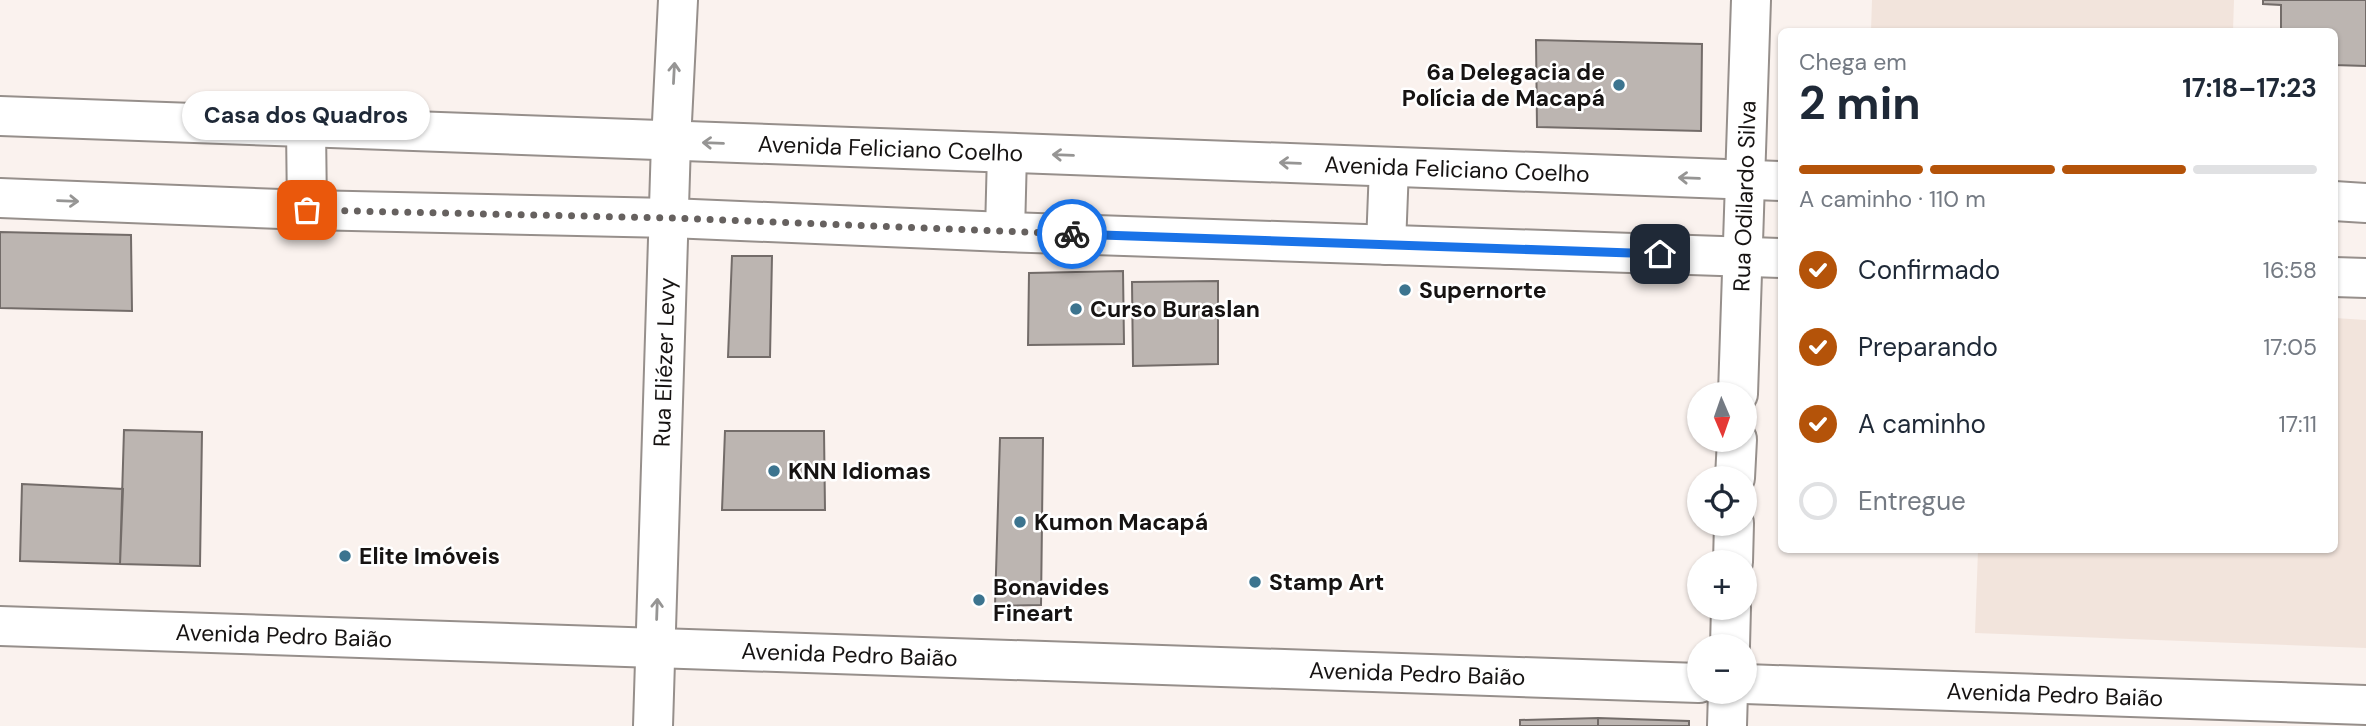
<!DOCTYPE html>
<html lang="pt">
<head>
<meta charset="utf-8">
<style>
  :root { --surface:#fff; --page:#f2f2f3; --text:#1f2937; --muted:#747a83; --line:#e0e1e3; --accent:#b45309 }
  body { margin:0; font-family:"DM Sans",sans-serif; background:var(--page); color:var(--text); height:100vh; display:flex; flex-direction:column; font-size:26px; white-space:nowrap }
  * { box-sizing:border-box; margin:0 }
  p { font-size:23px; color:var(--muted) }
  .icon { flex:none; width:38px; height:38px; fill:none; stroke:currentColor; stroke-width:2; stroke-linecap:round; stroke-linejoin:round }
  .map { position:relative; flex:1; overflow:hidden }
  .details { position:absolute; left:1778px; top:28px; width:560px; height:525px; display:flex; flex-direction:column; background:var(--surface); border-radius:10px; box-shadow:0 2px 5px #0004 }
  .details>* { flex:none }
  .needle { width:46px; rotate:178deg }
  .tools { position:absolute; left:1687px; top:382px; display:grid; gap:14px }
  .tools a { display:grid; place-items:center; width:70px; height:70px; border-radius:50%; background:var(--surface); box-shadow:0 2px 5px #0004; font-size:35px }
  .pin { position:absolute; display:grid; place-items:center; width:60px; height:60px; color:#fff; margin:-30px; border-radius:14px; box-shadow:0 4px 10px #0006 }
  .courier { position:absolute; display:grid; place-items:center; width:70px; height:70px; margin:-35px; border:5px solid #1a73e8; border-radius:50%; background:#fff; color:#222; box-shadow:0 2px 9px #0007 }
  .bubble { position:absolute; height:49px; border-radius:24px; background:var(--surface); box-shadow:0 2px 5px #0004; font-size:23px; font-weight:700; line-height:49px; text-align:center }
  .headline em { font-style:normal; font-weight:700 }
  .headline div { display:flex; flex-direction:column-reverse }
  .headline { display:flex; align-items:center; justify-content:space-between; height:119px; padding:0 21px }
  h1 { font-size:46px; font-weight:700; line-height:52px }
  .bar { display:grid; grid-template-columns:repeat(4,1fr); gap:10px 7px; align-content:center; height:84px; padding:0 21px }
  .bar i { height:9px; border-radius:5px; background:var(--line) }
  .bar .current { background:var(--accent) }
  .bar p { grid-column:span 4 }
  ol { padding:0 21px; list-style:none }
  li { display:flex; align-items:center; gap:21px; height:77px }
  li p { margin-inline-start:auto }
  li .icon { padding:7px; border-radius:50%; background:var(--accent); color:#fff; stroke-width:4 }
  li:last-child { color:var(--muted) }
  li i { width:38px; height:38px; border:4px solid var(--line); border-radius:50% }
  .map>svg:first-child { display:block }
</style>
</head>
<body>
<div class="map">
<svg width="2366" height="726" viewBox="0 0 2366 726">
  <rect width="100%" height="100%" fill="#faf2ee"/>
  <path fill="#f2e4dc" d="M1872 0H2234L2233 31H1871Z
    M2335 318 2366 320V648L1975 633 1978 550H2334Z"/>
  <path fill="#bcb5b1" stroke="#736c69" stroke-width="2" d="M2263 0H2366V66L2334 65V32H2281V5L2263 4Z
    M1536 40 1702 44 1701 131 1537 127Z
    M0 232 131 235 132 311 0 308Z
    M732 256H772L770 357H728Z
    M1123 271 1124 344 1028 345 1029 273Z
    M1218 281V364L1133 366 1132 282Z
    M124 430 202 432 200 566 120 564Z
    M725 431H824L825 510H722Z
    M1000 438H1043L1041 605 995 606Z
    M22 484 123 489 120 564 20 561Z
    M1598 718V726H1520V720Z
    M1598 718 1689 721V726H1598Z"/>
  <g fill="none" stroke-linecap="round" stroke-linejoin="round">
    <defs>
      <g id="minor">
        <path id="s1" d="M0 116 1782 181"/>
        <path d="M306 128 307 210"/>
        <path d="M0 198 307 210 670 218 1005 232 1782 258"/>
        <path d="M2334 201 2366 203"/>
        <path d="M1005 232 1007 153"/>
        <path d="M1386 245 1389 167"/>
        <path d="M2334 277 2366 278"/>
        <path id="s2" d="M1738 394 1751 0"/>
        <path d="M1735 478 1737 439"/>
        <path d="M1733 562 1734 523"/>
        <path id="s3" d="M0 626 1699 683"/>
        <path d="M1730 646 1731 607"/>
        <path id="s4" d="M1745 684 2366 705"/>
        <path id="s5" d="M653 726 671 142 678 0"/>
        <path d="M1727 726 1728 691"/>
      </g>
    </defs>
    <use href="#minor" stroke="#968f8b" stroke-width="42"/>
    <use href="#minor" stroke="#fff" stroke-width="38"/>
  </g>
  <defs><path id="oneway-shaft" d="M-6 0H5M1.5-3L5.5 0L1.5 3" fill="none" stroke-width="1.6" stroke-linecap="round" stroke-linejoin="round" transform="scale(1.75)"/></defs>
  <g stroke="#969594">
    <use href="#oneway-shaft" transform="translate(674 73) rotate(-87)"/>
    <use href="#oneway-shaft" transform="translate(713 143) rotate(-178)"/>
    <use href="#oneway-shaft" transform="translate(1063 155) rotate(-178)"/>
    <use href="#oneway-shaft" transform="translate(1290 163) rotate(-178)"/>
    <use href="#oneway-shaft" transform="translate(1689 178) rotate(-178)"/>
    <use href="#oneway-shaft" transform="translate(68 201) rotate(2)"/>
    <use href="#oneway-shaft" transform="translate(657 609) rotate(-88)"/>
  </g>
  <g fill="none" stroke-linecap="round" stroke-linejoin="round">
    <path stroke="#66615f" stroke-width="7" stroke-dasharray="0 12.6" d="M307 210 670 218 1072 234"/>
    <path stroke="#1a73e8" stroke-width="9" d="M1072 234 1660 254"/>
  </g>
  <g fill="#3c748f" stroke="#fff" stroke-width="2.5">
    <circle cx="1619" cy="85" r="7"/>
    <circle cx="1405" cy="290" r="7"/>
    <circle cx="1076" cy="309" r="7"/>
    <circle cx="774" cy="471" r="7"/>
    <circle cx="1020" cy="522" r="7"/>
    <circle cx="345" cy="556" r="7"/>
    <circle cx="1255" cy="582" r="7"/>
    <circle cx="979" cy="600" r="7"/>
  </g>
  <g text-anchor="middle" stroke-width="5" stroke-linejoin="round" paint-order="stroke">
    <g font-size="23" font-weight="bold" fill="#161312" stroke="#fff" text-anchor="start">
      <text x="1605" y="80" text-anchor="end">6a Delegacia de<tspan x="1605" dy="26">Polícia de Macapá</tspan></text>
      <text x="1419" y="298">Supernorte</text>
      <text x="1090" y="317">Curso Buraslan</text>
      <text x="788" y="479">KNN Idiomas</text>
      <text x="1034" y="530">Kumon Macapá</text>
      <text x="359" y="564">Elite Imóveis</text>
      <text x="1269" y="590">Stamp Art</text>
      <text x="993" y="595">Bonavides<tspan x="993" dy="26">Fineart</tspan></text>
    </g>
    <g font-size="23" fill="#161312" stroke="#fff">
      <text dy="8" stroke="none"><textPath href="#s1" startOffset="891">Avenida Feliciano Coelho</textPath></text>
      <text dy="8" stroke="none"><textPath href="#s1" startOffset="1458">Avenida Feliciano Coelho</textPath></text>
      <text dy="8" stroke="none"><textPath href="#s2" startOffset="198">Rua Odilardo Silva</textPath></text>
      <text dy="8" stroke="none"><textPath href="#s5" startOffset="364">Rua Eliézer Levy</textPath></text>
      <text dy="8" stroke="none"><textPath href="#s3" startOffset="284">Avenida Pedro Baião</textPath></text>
      <text dy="8" stroke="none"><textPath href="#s3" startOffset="850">Avenida Pedro Baião</textPath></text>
      <text dy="8" stroke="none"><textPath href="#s3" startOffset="1418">Avenida Pedro Baião</textPath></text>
      <text dy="8" stroke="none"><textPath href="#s4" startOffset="310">Avenida Pedro Baião</textPath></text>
    </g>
  </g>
</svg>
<div class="tools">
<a><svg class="needle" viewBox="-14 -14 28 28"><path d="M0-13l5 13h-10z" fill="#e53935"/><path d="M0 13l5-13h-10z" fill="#747a83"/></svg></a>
<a><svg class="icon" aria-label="locate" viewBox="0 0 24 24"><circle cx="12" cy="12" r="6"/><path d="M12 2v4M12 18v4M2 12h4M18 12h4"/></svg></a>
<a>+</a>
<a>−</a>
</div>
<div class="pin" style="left:307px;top:210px;background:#ea580c"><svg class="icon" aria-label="bag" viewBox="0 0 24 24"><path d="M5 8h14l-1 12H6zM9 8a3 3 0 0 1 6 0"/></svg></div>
<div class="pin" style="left:1660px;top:254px;background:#1f2937"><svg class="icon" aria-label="home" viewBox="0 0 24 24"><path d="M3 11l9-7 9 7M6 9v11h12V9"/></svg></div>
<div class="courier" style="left:1072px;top:234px"><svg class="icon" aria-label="bike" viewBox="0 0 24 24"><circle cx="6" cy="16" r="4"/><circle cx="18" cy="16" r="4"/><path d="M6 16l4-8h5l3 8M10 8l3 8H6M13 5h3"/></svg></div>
<div class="bubble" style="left:182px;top:91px;width:248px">Casa dos Quadros</div>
<section class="details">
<div class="headline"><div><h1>2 min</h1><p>Chega em</p></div><em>17:18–17:23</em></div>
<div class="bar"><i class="current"></i><i class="current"></i><i class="current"></i><i></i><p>A caminho · 110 m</p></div>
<ol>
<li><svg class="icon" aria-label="check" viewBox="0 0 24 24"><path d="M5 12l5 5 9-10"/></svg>Confirmado<p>16:58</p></li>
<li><svg class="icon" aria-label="check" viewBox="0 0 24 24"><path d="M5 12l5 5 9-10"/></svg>Preparando<p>17:05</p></li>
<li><svg class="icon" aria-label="check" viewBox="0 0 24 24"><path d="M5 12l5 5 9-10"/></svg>A caminho<p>17:11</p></li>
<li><i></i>Entregue</li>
</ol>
</section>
</div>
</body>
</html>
